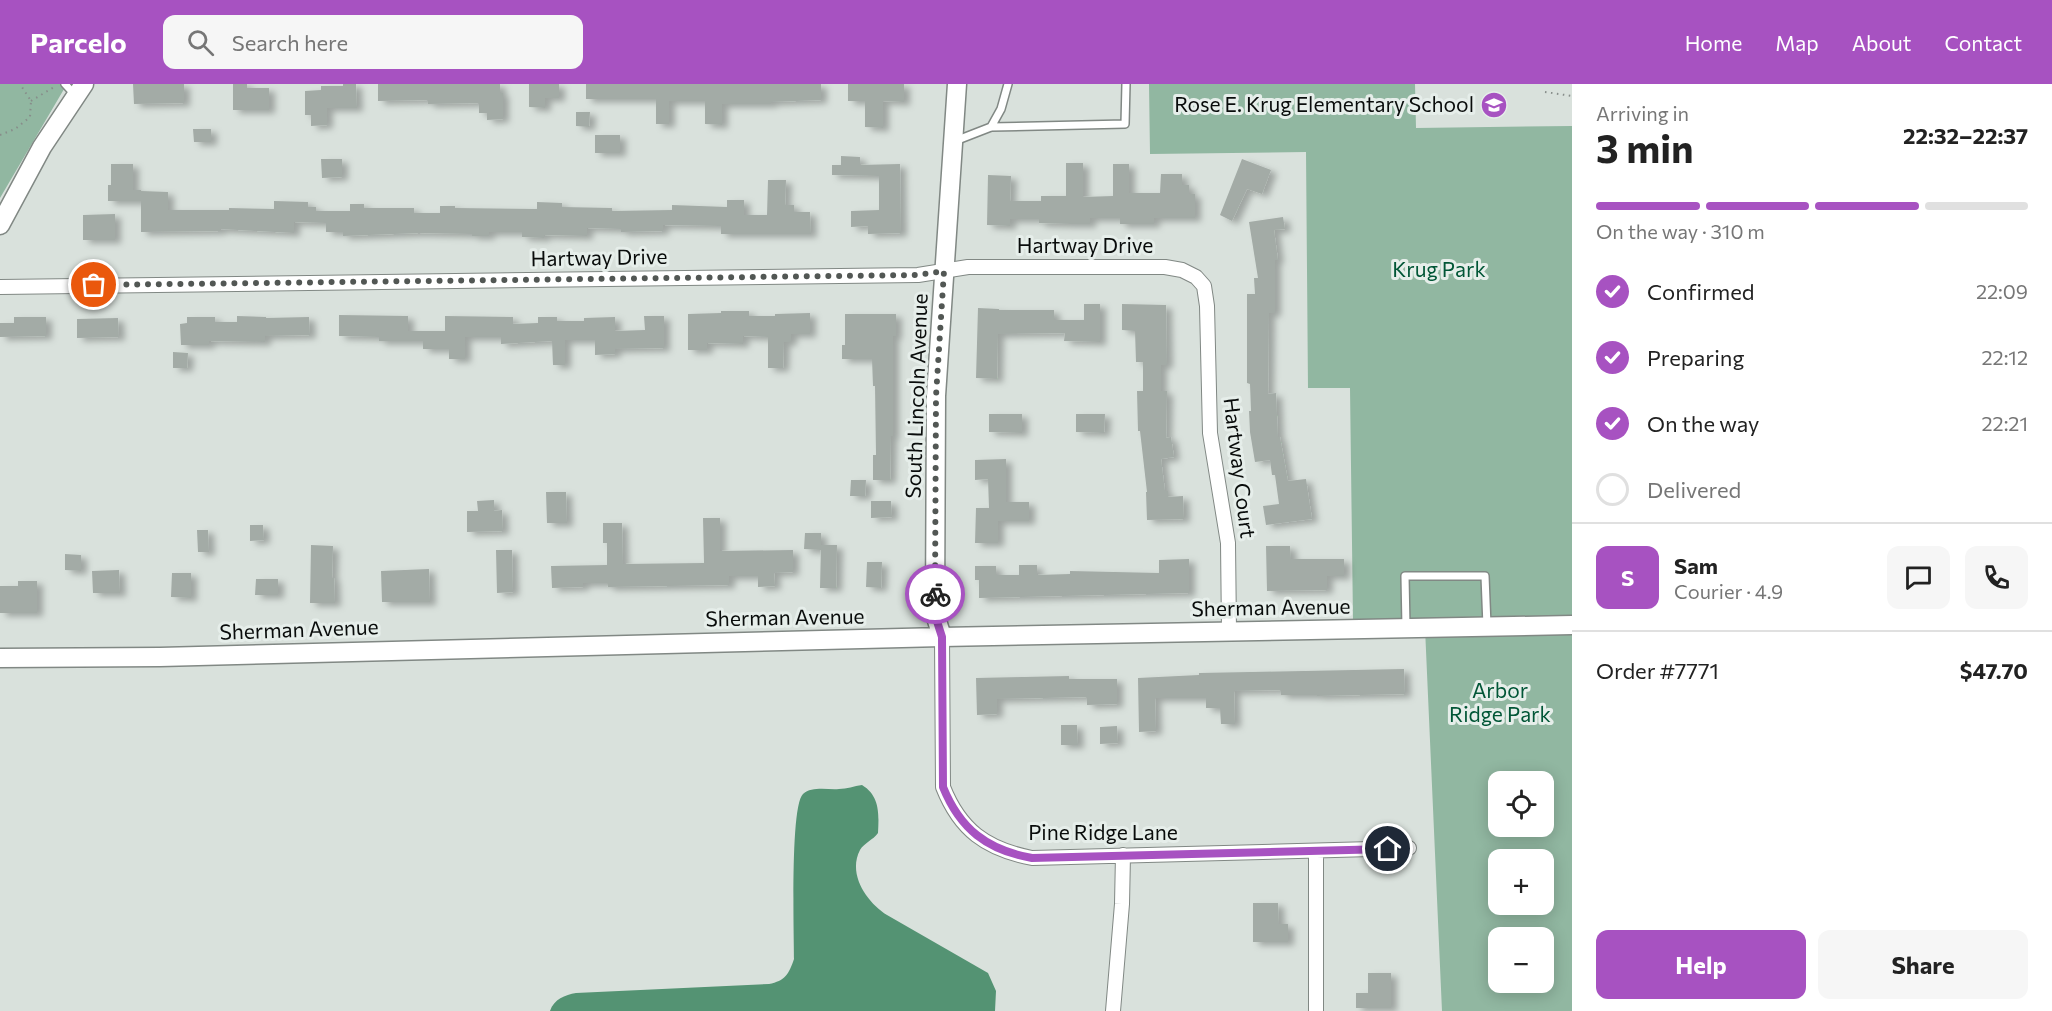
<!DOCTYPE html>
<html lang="en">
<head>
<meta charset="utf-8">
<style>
  :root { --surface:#fff; --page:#f6f6f6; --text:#222; --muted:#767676; --line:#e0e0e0; --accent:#a752c1 }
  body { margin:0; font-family:Commissioner,sans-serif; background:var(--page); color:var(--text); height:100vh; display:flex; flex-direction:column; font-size:22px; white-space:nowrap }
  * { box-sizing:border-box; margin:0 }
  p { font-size:20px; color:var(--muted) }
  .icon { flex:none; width:33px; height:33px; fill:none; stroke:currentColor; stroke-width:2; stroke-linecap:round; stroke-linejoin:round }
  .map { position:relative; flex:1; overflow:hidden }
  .sheet { display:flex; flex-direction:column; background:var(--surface); width:480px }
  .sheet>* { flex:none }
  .controls { position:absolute; left:1488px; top:687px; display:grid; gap:12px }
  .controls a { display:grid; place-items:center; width:66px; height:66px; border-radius:12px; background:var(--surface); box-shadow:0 3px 15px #0003; font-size:30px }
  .pin { position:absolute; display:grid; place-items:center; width:51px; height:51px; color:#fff; margin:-26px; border:3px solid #fff; border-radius:50%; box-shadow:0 2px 6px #0007 }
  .courier { position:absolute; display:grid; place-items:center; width:60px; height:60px; margin:-30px; border:4px solid #a752c1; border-radius:50%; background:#fff; color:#222; box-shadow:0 2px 8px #0007 }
  .headline em { font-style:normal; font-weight:700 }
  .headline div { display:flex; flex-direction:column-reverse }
  .headline { display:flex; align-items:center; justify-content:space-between; height:102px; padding:0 24px }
  h1 { font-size:39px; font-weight:700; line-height:45px }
  .bar { display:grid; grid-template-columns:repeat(4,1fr); gap:9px 6px; align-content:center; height:72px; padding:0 24px }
  .bar i { height:8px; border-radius:4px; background:var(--line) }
  .bar .on { background:var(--accent) }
  .bar p { grid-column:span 4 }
  .line { display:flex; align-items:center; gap:15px; padding:0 24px; border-top:2px solid var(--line) }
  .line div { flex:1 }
  .round { display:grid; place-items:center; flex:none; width:63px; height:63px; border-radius:12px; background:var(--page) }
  ol { padding:0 24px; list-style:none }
  li { display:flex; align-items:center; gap:18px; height:66px }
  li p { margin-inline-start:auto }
  li .icon { padding:6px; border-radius:50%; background:var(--accent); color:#fff; stroke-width:4 }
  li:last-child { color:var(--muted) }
  li i { width:33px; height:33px; border:3px solid var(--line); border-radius:50% }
  .primary-button { display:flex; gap:12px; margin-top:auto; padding:12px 24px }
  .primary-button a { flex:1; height:69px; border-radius:12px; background:var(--accent); color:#fff; font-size:24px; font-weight:700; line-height:69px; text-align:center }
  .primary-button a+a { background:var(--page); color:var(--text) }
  header { display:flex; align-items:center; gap:36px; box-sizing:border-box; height:84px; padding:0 30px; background:var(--accent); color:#fff }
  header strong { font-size:28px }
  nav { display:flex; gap:33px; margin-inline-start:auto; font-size:21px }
  .search { width:420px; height:54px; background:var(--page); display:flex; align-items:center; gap:15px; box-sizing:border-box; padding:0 21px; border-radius:12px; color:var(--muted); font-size:22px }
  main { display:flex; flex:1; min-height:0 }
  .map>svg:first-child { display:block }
</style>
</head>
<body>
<header>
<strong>Parcelo</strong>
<div class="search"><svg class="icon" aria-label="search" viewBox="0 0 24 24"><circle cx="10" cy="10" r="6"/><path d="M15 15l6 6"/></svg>Search here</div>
<nav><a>Home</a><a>Map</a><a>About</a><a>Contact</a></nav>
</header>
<main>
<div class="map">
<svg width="1572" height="927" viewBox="0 0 1572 927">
  <defs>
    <filter id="shadow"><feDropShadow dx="6" dy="3.5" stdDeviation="3" flood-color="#0004"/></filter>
  </defs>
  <rect width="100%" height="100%" fill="#d9e1dc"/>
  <path fill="#91b7a1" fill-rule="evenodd" d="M0 0H67L0 114Z
    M1149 0H1415L1416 44 1572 42V533L1353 536 1350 304H1308L1306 68 1150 70Z
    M1572 543V927H1442L1425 544ZM1498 698H1544V742H1498ZM1498 776H1544V820H1498ZM1498 854H1544V898H1498Z"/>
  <path fill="#549373" d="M862 701C880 712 879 730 878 749 873 756 864 759 860 766 847 791 868 819 887 831L988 889 996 907 995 927H550C554 915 565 911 576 909L769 900C785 897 789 890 794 875 794 851 790 722 803 710 812 702 828 706 839 705 847 705 854 702 862 701Z"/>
  <path fill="#a3aba6" filter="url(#shadow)" d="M133 0H184V19L134 20Z
    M233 0H247V4H269V26H233Z
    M343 0H356L357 24H327V41L311 42V31H305V7L321 6V2H343Z
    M378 0H500V9H503V35L487 36V29H479V19L428 20V16L378 17Z
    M529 0H559V14H545V24L529 23Z
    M586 0H821V16L771 18V20H722V41L705 40V17H669V40H656V15H586Z
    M848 0H904V18L883 17V44L865 43V17H848Z
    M576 28H590L589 43 576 42Z
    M193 45H211V58H194Z
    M595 51H620V69H595Z
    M841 72 860 73V81L900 80 901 149 868 150V142L851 143V127L879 126V92L832 91V81H841Z
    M321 75H342V93L322 94Z
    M1242 75 1271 86 1262 110 1247 105 1232 137 1220 131Z
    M1066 79H1083V113L1113 112V80H1129V109H1160L1161 90H1182V101H1189V110H1195V134H1154V140H1120V134H1090V140H1071L1039 139V135H1010V142L987 141 988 91 1011 92 1010 117H1041V112H1066Z
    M111 80H133V106H141V115V107L168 108V126H229V124L274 125V117L308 118V123H316V127H350V120H364V124H414V129H440V122H455V124L537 125V118L562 119V123L612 124V127L672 126V121L727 123V116H744V131H767L768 96H786L785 121H794V128H810L811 150H721V142L663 141V147L621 148V145L587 144V152L544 151V154L522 153V148H489V152H472V150L419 149 343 152V148H326V139L294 138V149L220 145V147L141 148V117H108V101H111Z
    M115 130V156H83V131Z
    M1283 133 1285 145 1274 146 1278 176H1275V229H1269L1268 310 1276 309 1278 353H1280L1288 397 1306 395 1312 435 1266 441 1263 422 1279 420 1275 391H1272L1270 376 1255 378 1250 348 1249 327H1251L1250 300 1247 299V210H1255L1254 194H1258L1249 138Z
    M1084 220H1100V258L1064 257 1065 249 998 250 997 295 976 294 978 224 999 225V226H1054V236H1084Z
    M1122 220 1166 221 1167 281H1161V307H1167L1166 354 1171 353 1174 373 1161 375 1165 407H1168V413L1183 412 1184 435 1147 436 1146 408H1147L1140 347H1138L1137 307H1143V278H1136L1135 247 1122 246Z
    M721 227H749V232H775V230L810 229V250H791V258H784L783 284H768V253L743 252V260L707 259V266H688V230L721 229Z
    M845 230H896V252H893V352H891L890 396H873V371H876L875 302H873L872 275H842V261H845Z
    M339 231 408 232V247H445V232L513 233V240L538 239V233H557V237H584V234L615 233V247L645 246 644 232H664V264L615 265V270L595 271V256H565V281H553L552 257 501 260V253H465V275H449V265H423V257H379V253L339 252Z
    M237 232 266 233V234L309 233 310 251 265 252V258L209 257V261H181L180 240 187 239V233H215V238H237Z
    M14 233H46V252L0 253V239H14Z
    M118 234 119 253 77 254V235Z
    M173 268 188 269 187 284H173Z
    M989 330H1022V349L989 348Z
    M1076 330H1105L1104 349 1076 348Z
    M1006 375V418H1029V437H998V459H975L976 424H989L988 395 975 396V376Z
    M851 396H866L865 412H850Z
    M546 408H566L567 439H547Z
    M494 416V427L502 426 503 447 467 448V427H478L477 417Z
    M871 417H891L892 433 871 434Z
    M703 434H720V467L793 466V488L774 489 775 502 758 503V492H729V501L608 503 607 499H583V503L552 504 551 482 607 481V459H603V439H622L623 480 704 479Z
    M250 441H263L264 456 250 457Z
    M197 446H208L209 468H198Z
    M805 449H821V466L804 465Z
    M311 461 333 462 332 494H334L335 519H310Z
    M821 461H837L836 504H820Z
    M1266 462H1290L1291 475H1344V492H1327V506L1267 507Z
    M496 466H512L513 508 497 509Z
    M65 470 81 471V487L65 486Z
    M1189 475V509L979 514V496H975V482H996V491H1019V481H1037V491L1070 490V487L1159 489V476Z
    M867 478H882L881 504 866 503Z
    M429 485 430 518H382L381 487Z
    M119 486 120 509H93L92 487Z
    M172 489H191V514L171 513Z
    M256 495H278V511H255Z
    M18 497H37V529H0V502H18Z
    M1404 585 1405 610 1317 612V611H1281V606L1234 607 1235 640H1221L1220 624H1206V614H1155L1156 647 1139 648 1138 594 1199 591V589Z
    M1069 592V595H1117V620L1087 621V613L997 615V630L977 631 976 594Z
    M1061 641H1077L1078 661H1061Z
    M1117 642 1118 659 1100 660V643Z
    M1253 819H1278L1279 840H1288V858H1253Z
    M1368 889H1391V924H1356V909H1368Z"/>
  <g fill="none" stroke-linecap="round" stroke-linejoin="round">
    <defs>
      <path id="service" d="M65 0 75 11
        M991 43 1001 25 1008 0
        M955 57 991 43 1125 40 1126 0
        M1406 543 1405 492H1485L1487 542"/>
      <path id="minor" d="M0 203 918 191 968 183H1165L1182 186 1196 193 1204 202 1207 222 1210 349 1228 459 1229 547
        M942 553 943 703C960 746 986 765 1032 774L1409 764
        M1113 927 1122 820 1123 771
        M1316 927V767"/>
      <path id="tertiary" d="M0 141 42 63 84 0
        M942 553 935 530 936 312 957 0
        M0 574 160 573 942 553 1572 541"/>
    </defs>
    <use href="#service" stroke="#818884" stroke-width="10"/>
    <use href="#minor" stroke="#818884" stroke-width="16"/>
    <use href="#tertiary" stroke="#818884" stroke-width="21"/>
    <path stroke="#878d8a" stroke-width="2" stroke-dasharray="1.5 4.5" stroke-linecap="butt" d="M1545 8 1572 12
      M31 17 54 3
      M0 51 15 45 30 33 31 17 20 0"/>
    <use href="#service" stroke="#fff" stroke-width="7"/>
    <use href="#minor" stroke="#fff" stroke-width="14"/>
    <use href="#tertiary" stroke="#fff" stroke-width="18"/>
  </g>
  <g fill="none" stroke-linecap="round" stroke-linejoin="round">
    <path stroke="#525754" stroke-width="6" stroke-dasharray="0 10.8" d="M94 201 918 191 944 187 936 312 935 510"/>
    <path stroke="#a752c1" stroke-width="8" d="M935 510V531L942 553 943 703C960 745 987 766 1032 774L1388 765"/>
  </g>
  <defs>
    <symbol id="school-disc" viewBox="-11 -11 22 22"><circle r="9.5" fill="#a752c1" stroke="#e6eeea"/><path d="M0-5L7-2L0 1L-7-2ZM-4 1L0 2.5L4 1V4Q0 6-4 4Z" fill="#fff"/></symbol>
  </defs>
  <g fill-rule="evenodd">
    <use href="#school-disc" x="1479" y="6" width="30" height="30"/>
  </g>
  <g text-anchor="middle" stroke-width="6" stroke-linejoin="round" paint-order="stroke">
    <g font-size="21" fill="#090c0b" stroke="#e6eeea" text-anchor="end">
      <text x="1474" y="28">Rose E. Krug Elementary School</text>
    </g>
    <g font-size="21" fill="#090c0b" stroke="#e6eeea">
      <text x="1085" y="169">Hartway Drive</text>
      <text transform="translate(599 174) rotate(-1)" y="7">Hartway Drive</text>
      <text transform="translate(917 312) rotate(-88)" y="7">South Lincoln Avenue</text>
      <text transform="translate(1239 384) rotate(83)" y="7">Hartway Court</text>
      <text transform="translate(1271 524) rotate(-1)" y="7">Sherman Avenue</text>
      <text transform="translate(785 534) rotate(-1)" y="7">Sherman Avenue</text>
      <text transform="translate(299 546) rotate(-2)" y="7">Sherman Avenue</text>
      <text x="1103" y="756">Pine Ridge Lane</text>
    </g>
    <g font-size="21" fill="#015636" stroke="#e6eeea">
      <text x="1439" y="193">Krug Park</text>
      <text x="1500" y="614">Arbor<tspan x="1500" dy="24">Ridge Park</tspan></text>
    </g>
  </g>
</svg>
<div class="controls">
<a><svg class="icon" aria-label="locate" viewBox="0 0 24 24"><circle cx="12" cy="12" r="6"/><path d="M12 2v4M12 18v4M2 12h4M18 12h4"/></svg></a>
<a>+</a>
<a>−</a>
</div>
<div class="pin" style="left:94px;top:201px;background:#ea580c"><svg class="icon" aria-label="bag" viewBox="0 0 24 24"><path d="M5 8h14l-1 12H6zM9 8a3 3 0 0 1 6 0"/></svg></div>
<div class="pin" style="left:1388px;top:765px;background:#1f2937"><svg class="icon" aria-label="home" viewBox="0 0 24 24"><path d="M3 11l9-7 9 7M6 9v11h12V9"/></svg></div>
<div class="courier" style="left:935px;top:510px"><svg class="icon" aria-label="bike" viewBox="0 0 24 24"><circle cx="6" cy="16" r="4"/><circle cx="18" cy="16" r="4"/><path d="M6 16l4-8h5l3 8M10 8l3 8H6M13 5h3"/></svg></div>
</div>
<section class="sheet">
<div class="headline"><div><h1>3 min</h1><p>Arriving in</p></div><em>22:32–22:37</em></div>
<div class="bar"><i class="on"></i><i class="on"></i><i class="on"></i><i></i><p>On the way · 310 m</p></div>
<ol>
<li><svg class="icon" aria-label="check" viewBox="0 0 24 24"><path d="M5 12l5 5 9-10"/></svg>Confirmed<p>22:09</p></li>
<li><svg class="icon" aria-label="check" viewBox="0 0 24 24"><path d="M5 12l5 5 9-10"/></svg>Preparing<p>22:12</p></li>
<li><svg class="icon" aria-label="check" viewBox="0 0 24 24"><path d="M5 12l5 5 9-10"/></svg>On the way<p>22:21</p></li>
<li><i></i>Delivered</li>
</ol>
<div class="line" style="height:108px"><b class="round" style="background:var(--accent);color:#fff">S</b><div><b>Sam</b><p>Courier · 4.9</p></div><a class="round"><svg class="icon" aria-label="chat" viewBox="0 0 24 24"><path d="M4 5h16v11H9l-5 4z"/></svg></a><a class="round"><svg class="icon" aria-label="phone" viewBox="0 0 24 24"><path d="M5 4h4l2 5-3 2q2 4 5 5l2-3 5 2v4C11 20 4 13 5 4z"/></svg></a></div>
<div class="line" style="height:78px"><div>Order #7771</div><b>$47.70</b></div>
<div class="primary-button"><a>Help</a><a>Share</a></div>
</section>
</main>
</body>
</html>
